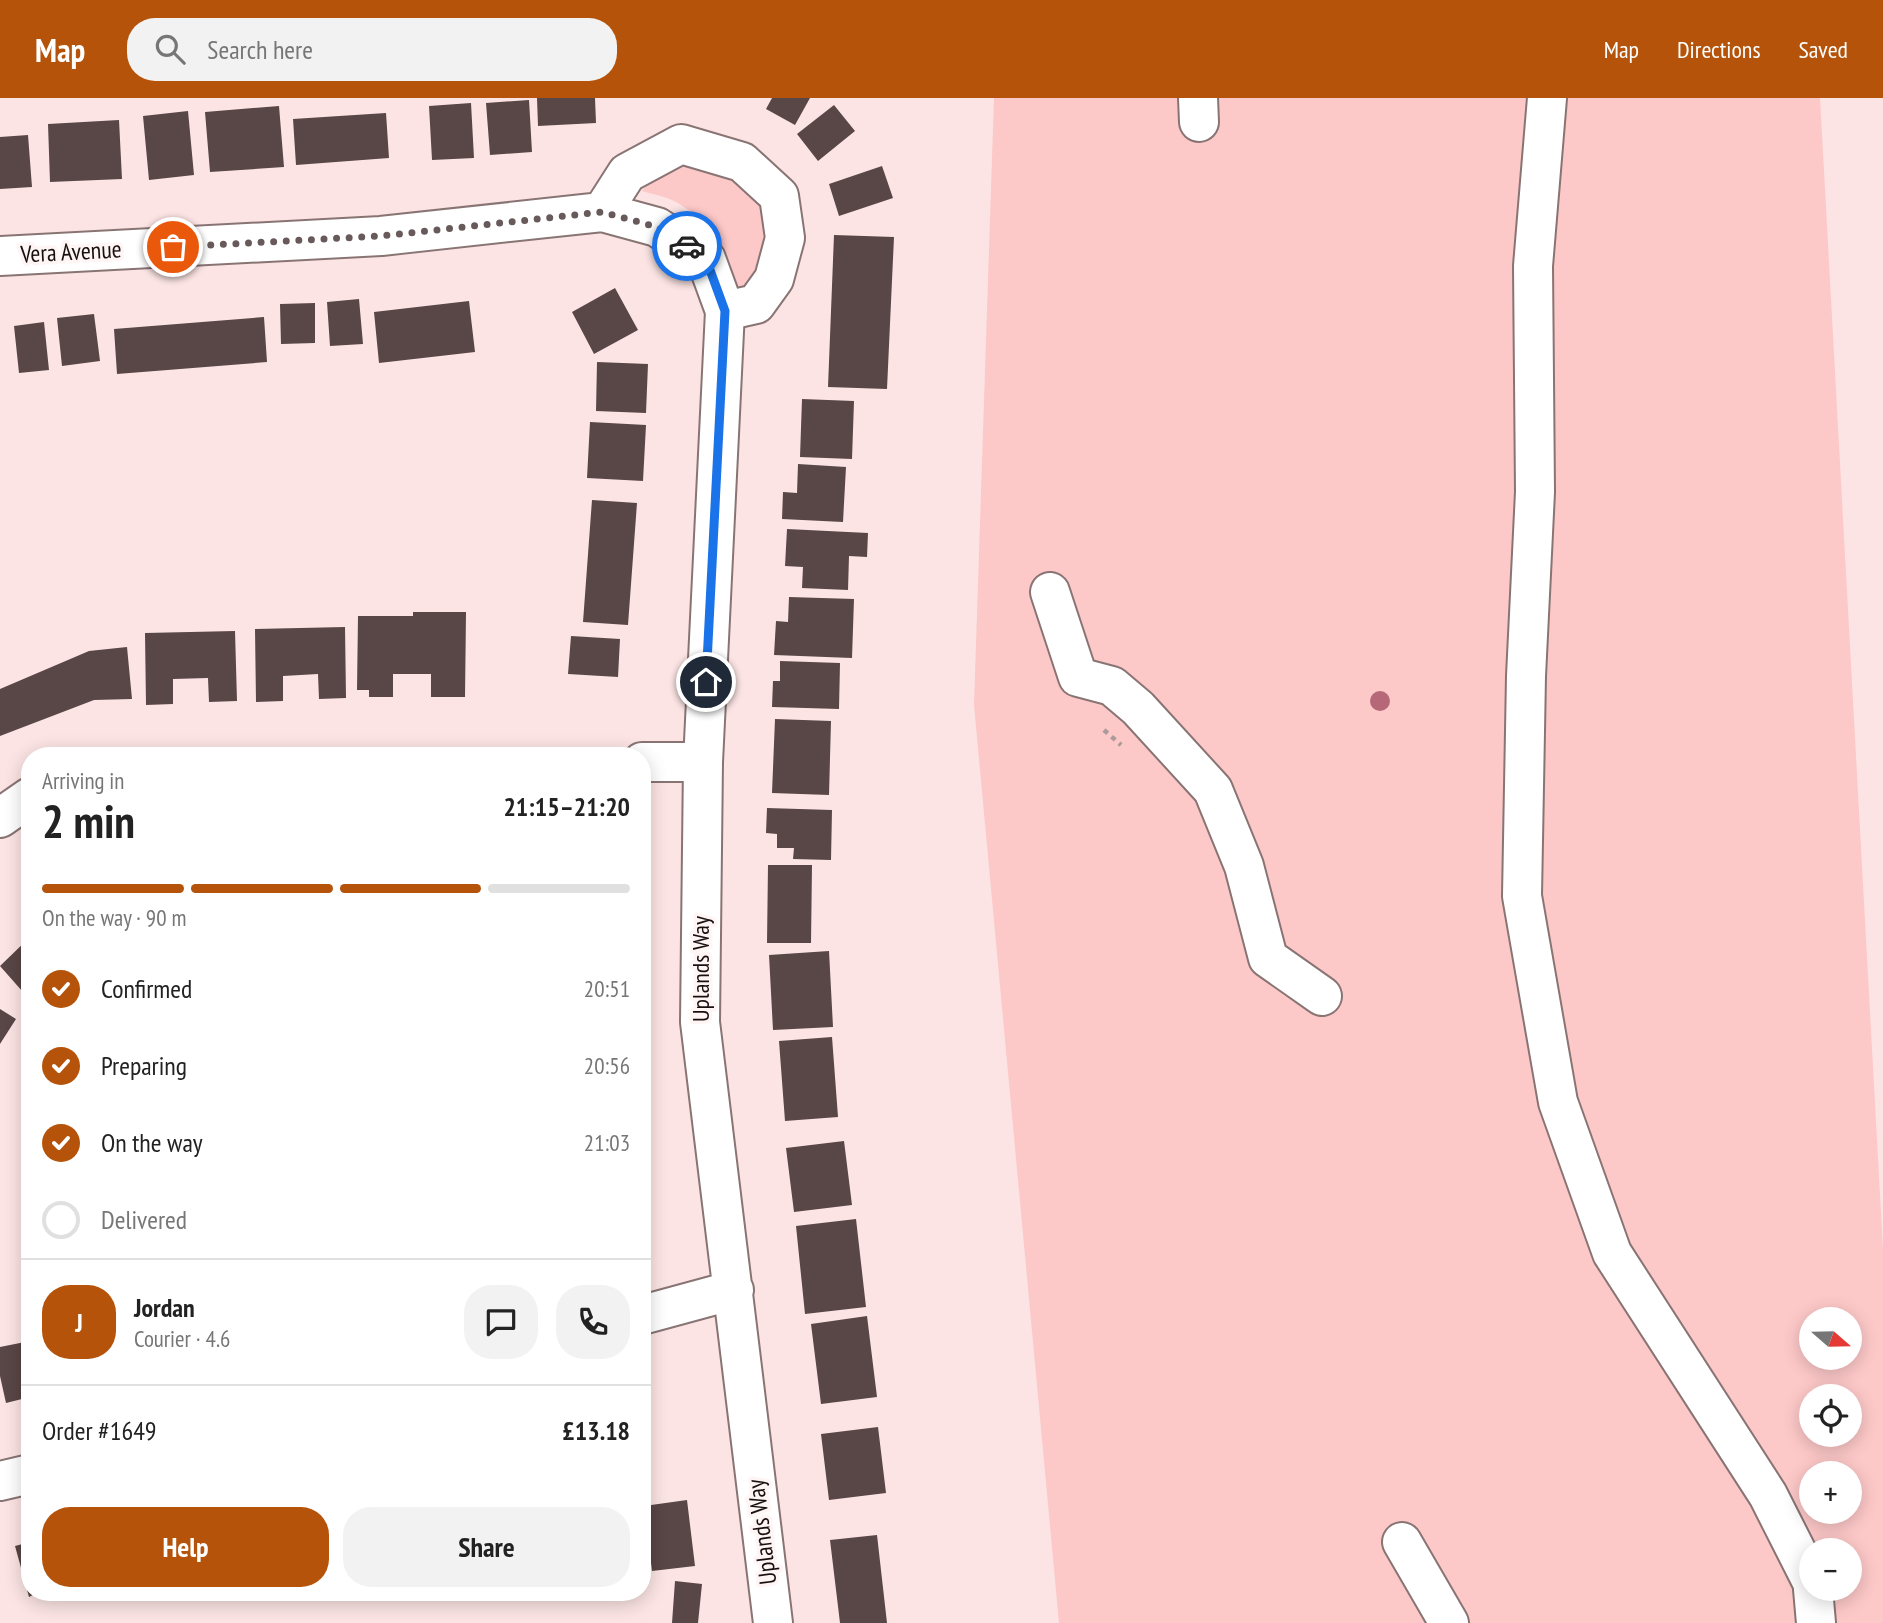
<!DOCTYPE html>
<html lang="en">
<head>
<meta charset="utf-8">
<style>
  :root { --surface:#fff; --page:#f2f2f2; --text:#222; --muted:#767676; --line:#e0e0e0; --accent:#b45309 }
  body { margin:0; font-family:"PT Sans Narrow",sans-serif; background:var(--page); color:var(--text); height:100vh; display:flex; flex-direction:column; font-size:26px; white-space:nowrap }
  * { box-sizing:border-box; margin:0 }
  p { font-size:23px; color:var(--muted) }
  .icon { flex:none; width:38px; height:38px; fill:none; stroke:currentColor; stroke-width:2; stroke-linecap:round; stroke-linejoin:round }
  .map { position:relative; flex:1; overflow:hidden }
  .side { position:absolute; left:21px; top:649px; width:630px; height:854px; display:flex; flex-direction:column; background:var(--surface); border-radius:28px; box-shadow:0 4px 18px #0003 }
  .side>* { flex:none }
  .needle { width:46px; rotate:110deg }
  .tools { position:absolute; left:1799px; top:1209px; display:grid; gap:14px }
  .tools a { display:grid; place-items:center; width:63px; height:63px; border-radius:50%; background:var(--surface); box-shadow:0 4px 18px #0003; font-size:35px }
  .pin { position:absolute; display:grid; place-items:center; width:60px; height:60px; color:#fff; margin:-30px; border:4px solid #fff; border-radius:50%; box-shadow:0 2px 7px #0007 }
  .courier { position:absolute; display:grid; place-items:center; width:70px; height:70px; margin:-35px; border:5px solid #1a73e8; border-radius:50%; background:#fff; color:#222; box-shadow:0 2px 9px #0007 }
  .head em { font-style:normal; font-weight:700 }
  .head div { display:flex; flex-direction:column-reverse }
  .head { display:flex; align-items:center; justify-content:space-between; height:119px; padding:0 21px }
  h1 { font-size:46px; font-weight:700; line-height:52px }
  .bar { display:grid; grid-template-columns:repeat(4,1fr); gap:10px 7px; align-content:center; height:84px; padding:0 21px }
  .bar i { height:9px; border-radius:5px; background:var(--line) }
  .bar .current { background:var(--accent) }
  .bar p { grid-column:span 4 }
  .line { display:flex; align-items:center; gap:18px; padding:0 21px; border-top:2px solid var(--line) }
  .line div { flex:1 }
  .round { display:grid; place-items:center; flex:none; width:74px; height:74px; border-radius:28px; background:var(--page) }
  ol { padding:0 21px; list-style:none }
  li { display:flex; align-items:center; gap:21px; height:77px }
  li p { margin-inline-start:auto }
  li .icon { padding:7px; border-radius:50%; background:var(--accent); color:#fff; stroke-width:4 }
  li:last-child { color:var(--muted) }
  li i { width:38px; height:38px; border:4px solid var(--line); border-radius:50% }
  .cta { display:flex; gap:14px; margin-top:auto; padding:14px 21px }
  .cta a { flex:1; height:80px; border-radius:28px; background:var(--accent); color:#fff; font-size:28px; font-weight:700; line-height:80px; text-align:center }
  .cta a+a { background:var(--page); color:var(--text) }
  header { display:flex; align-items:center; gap:42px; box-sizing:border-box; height:98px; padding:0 35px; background:var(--accent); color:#fff }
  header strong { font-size:33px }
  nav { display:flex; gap:38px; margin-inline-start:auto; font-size:24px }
  .search { width:490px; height:63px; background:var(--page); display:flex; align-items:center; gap:18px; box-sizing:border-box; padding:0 24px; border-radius:28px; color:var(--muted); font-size:26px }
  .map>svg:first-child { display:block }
</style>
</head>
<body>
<header>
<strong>Map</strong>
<div class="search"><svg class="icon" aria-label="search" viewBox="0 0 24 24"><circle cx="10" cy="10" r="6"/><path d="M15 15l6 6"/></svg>Search here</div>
<nav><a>Map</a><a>Directions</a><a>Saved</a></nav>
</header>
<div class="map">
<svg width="1883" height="1525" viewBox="0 0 1883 1525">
  <rect width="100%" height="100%" fill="#fce4e4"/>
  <path fill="#fdc8c8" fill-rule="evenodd" d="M994 0H1820L1883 1152V1525H1059L974 607ZM1811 1222H1850V1260H1811ZM1811 1298H1850V1337H1811ZM1811 1376H1850V1414H1811ZM1811 1452H1850V1491H1811Z
    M692 63 714 65 765 101 774 156 740 199C732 164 708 120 674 103 664 98 652 96 642 93L655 76Z"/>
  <path fill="#594646" d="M537 0H595L596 25 538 28Z
    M772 0H810L795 27 766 11Z
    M529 2 532 54 490 57 486 5Z
    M471 5 474 60 432 62 429 8Z
    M834 7 855 33 818 63 797 36Z
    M279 8 284 69 210 74 205 14Z
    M188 13 194 77 149 82 143 18Z
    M386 15 389 60 296 67 293 21Z
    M119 22 122 81 50 84 48 26Z
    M28 37 32 89 0 91V39Z
    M882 68 893 100 839 118 829 86Z
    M834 137 894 139 887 291 828 289Z
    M615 190 638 232 594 256 572 214Z
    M359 201 363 246 330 248 327 204Z
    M469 203 475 254 379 265 374 214Z
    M315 205V245L281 246 280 206Z
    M94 216 100 263 62 268 57 220Z
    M264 219 267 264 117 276 114 231Z
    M44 224 49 272 19 275 14 228Z
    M597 264 648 266 646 315 596 313Z
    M802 301 854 303 852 361 800 359Z
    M590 324 646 327 643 383 587 380Z
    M798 366 846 369 843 424 782 421 783 394 797 395Z
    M592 402 637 405 628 527 583 524Z
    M787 431 868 435 867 459 849 458 848 492 802 490 803 469 785 468Z
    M789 499 854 501 852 560 774 557 776 523 788 524Z
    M413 514H466L465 599H431V576H393V599H369V592H357L358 518H413Z
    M345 529 346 600 319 601 318 576 283 578V603L256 604 255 531Z
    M235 533 237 603 209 604 208 580 173 581V606L146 607 145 535Z
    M571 538 620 541 618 579 568 576Z
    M127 549 132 601 94 602 0 638V591L89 553Z
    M780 563 840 565 839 611 772 609 773 583H780Z
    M775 621 831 623 829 697 772 695Z
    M767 710 832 712 831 762 793 761 794 750H777V736L766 735Z
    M768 767H812L811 845H767Z
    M30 839V902L0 868Z
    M829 853 833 929 773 932 769 857Z
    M0 911 16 921 0 946Z
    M832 939 838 1019 785 1023 779 943Z
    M844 1043 852 1107 794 1114 786 1050Z
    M856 1121 866 1209 805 1216 796 1128Z
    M867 1218 877 1299 821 1306 811 1226Z
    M30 1243V1299L6 1305 0 1278V1249Z
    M878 1329 886 1395 829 1402 821 1336Z
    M687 1402 695 1468 652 1473 644 1408Z
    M877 1437 887 1525H840L830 1442Z
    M30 1444V1494L37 1495 29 1499 15 1448Z
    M675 1483 702 1486 698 1525H672Z"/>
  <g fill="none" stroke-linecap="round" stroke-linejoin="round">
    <defs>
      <path id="minor" d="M1198 0 1199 24
        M1547 0 1533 168 1535 394 1526 578 1522 798 1558 1004 1612 1155 1768 1397 1811 1482
        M602 114 627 75 681 46 742 64 779 98 785 140 774 181 756 206 725 213
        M0 158 381 138 602 114 657 129 706 161 725 213 703 664 700 924 773 1525
        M1050 494 1078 579 1112 588 1138 610 1213 692 1244 768 1268 860 1322 898
        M642 664H703
        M0 720 30 699
        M642 1217 734 1192
        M0 1383 30 1376
        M1402 1444 1449 1525
        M1813 1491 1816 1525"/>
    </defs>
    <use href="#minor" stroke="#897474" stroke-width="42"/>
    <path stroke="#ac9a9a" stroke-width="4.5" stroke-dasharray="5 5" stroke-linecap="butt" d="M1104 632 1121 647"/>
    <use href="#minor" stroke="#fff" stroke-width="38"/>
  </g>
  <circle fill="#b66778" cx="1380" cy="603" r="10"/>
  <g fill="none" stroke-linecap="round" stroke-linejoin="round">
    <path stroke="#685a5a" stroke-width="7" stroke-dasharray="0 12.6" d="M173 149 381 138 602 114 657 129 687 148"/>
    <path stroke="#1a73e8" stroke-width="9" d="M687 148 706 161 725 213 706 584"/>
  </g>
  <g text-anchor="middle" stroke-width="7" stroke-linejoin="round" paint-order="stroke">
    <g font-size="24" fill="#181010" stroke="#fff5f5">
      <text transform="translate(71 154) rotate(-3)" y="8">Vera Avenue</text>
      <text transform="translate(701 871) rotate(-90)" y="8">Uplands Way</text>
      <text transform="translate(762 1434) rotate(-97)" y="8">Uplands Way</text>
    </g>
  </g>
</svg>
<div class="tools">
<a><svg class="needle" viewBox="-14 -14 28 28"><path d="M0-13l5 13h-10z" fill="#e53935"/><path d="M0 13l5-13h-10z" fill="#767676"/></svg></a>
<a><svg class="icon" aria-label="locate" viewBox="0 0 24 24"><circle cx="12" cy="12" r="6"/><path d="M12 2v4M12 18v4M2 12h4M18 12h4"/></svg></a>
<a>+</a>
<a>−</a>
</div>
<div class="pin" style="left:173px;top:149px;background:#ea580c"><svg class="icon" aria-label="bag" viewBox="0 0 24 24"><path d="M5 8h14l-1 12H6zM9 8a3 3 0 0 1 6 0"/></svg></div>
<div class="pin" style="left:706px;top:584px;background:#1f2937"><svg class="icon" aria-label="home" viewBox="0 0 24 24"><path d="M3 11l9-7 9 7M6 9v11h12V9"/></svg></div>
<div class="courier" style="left:687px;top:148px"><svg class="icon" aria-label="car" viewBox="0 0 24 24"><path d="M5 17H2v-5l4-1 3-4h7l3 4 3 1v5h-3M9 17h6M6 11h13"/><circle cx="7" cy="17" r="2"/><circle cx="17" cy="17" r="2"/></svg></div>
<section class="side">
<div class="head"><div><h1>2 min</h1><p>Arriving in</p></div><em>21:15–21:20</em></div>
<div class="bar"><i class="current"></i><i class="current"></i><i class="current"></i><i></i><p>On the way · 90 m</p></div>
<ol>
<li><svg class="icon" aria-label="check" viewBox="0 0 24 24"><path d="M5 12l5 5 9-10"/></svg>Confirmed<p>20:51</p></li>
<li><svg class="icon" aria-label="check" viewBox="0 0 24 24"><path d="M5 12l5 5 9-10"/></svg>Preparing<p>20:56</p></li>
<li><svg class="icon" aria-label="check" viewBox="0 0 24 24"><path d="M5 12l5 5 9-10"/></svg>On the way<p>21:03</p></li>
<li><i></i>Delivered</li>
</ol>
<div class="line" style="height:126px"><b class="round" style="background:var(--accent);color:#fff">J</b><div><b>Jordan</b><p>Courier · 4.6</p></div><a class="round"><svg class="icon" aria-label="chat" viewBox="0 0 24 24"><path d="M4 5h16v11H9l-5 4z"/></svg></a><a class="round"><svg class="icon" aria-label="phone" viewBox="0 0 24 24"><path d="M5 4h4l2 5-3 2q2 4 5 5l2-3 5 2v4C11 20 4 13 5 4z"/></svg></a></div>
<div class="line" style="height:91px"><div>Order #1649</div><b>£13.18</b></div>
<div class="cta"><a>Help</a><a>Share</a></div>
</section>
</div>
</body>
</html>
